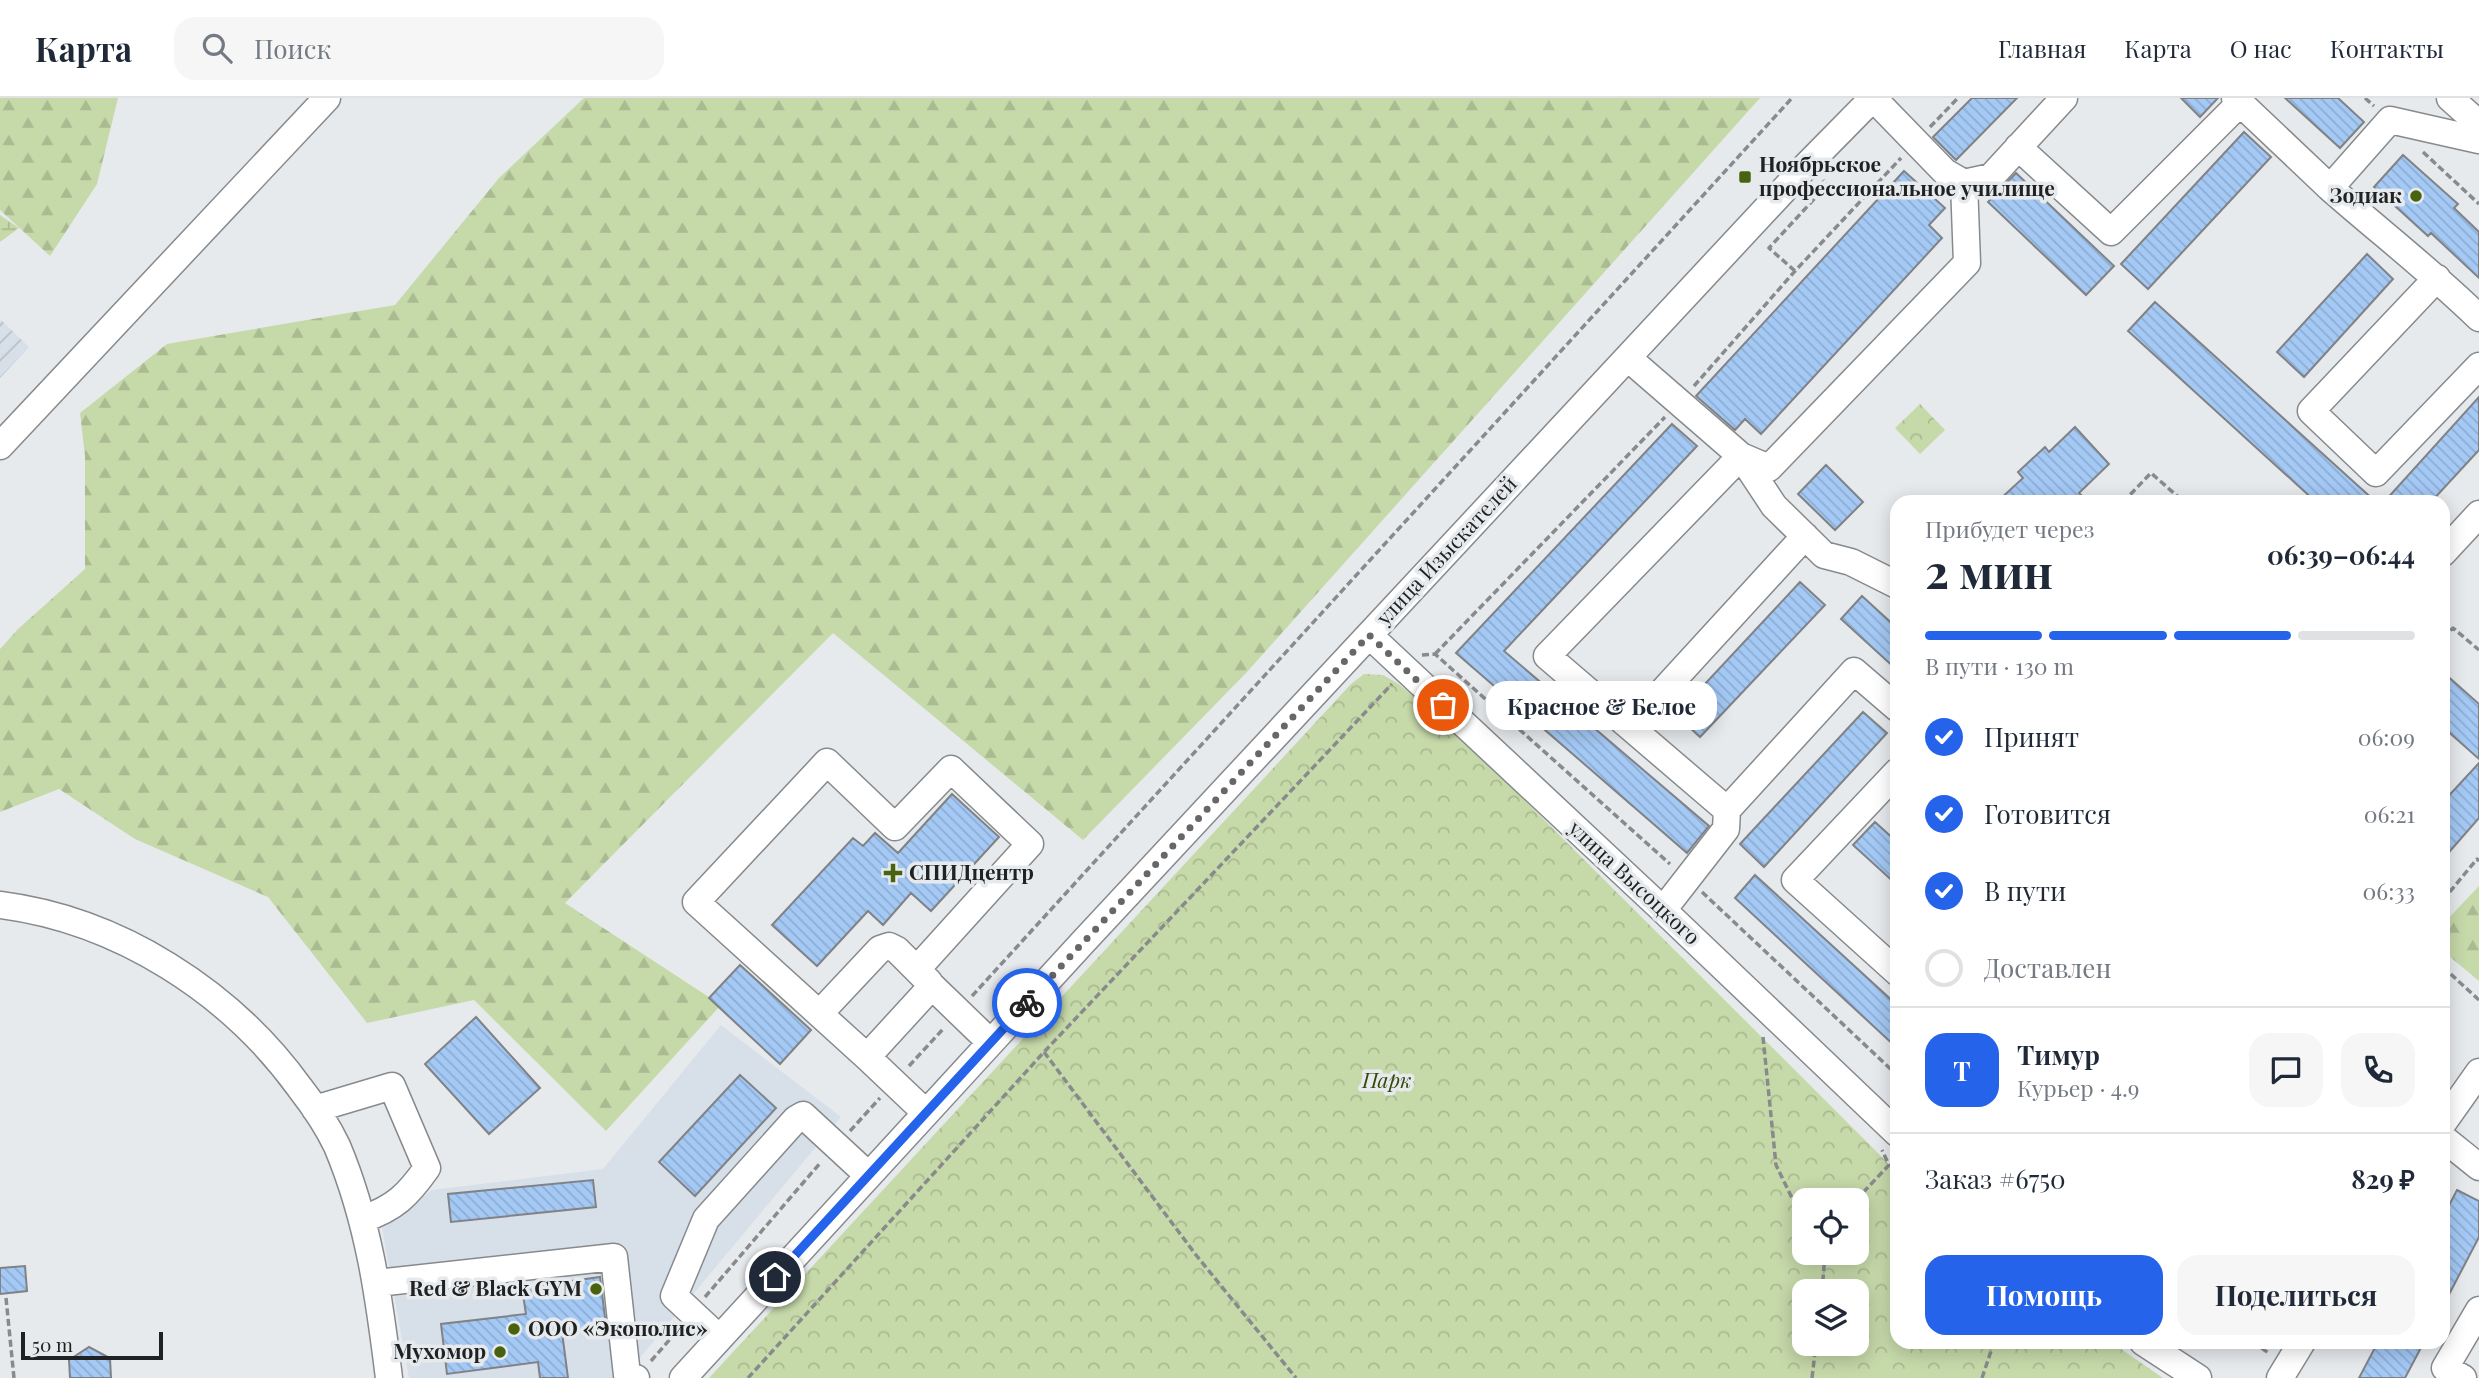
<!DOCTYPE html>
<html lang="ru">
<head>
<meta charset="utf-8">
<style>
  :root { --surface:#fff; --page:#f6f6f7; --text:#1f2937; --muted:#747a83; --line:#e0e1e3; --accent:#2563eb }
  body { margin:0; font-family:"Playfair Display",serif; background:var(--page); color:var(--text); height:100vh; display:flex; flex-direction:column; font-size:26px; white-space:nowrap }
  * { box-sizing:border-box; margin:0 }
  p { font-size:23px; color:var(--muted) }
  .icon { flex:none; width:38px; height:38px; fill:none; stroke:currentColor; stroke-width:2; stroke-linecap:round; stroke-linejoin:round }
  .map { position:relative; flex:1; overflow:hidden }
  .side { position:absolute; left:1890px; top:397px; width:560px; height:854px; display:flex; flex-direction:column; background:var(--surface); border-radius:21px; box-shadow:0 4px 18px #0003 }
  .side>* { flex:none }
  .tools { position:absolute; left:1792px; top:1090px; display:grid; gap:14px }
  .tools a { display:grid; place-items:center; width:77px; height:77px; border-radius:14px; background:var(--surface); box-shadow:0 4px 18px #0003; font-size:35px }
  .scale { position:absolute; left:21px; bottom:18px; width:142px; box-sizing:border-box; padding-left:7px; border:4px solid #202122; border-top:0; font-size:19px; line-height:24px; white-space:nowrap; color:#202122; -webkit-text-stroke:5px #e7eaed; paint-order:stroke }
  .pin { position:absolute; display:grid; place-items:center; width:60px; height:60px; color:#fff; margin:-30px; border:4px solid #fff; border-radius:50%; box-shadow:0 2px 7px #0007 }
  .courier { position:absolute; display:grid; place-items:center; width:70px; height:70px; margin:-35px; border:5px solid #2563eb; border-radius:50%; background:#fff; color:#222; box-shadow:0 2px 9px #0007 }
  .bubble { position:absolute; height:49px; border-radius:21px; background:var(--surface); box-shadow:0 4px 18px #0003; font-size:23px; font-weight:700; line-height:49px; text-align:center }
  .summary em { font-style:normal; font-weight:700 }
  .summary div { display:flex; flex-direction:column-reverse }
  .summary { display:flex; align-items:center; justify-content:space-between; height:119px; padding:0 35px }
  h1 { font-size:46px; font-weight:700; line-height:52px }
  .bar { display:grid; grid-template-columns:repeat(4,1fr); gap:10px 7px; align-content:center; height:84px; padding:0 35px }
  .bar i { height:9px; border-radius:5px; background:var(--line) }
  .bar .selected { background:var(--accent) }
  .bar p { grid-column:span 4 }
  .line { display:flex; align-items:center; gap:18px; padding:0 35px; border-top:2px solid var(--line) }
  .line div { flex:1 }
  .round { display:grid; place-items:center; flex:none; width:74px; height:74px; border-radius:21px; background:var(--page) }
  ol { padding:0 35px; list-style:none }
  li { display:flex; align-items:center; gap:21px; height:77px }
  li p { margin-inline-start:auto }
  li .icon { padding:7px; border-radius:50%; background:var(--accent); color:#fff; stroke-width:4 }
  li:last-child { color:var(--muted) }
  li i { width:38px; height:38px; border:4px solid var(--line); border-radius:50% }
  .primary-button { display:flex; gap:14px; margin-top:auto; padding:14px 35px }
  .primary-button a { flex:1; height:80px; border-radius:21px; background:var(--accent); color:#fff; font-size:28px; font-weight:700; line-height:80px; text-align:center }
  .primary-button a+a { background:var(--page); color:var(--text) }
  header { display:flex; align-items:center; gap:42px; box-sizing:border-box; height:98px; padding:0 35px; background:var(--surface); border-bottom:2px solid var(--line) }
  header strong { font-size:33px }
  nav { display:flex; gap:38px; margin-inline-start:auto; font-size:24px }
  .search { width:490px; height:63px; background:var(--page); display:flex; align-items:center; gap:18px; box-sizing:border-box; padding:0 24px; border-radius:21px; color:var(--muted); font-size:26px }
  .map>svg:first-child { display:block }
</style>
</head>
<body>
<header>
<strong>Карта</strong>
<div class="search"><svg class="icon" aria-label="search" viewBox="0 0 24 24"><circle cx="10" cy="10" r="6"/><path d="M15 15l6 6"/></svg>Поиск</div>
<nav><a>Главная</a><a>Карта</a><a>О нас</a><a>Контакты</a></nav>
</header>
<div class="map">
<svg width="2479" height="1280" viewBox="0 0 2479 1280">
  <defs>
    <pattern id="industrial-furrows" width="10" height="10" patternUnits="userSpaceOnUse" patternTransform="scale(1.75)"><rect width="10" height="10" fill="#d7dfe9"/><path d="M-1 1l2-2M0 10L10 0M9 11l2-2" fill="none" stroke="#b8bfc8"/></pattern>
    <pattern id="forest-firs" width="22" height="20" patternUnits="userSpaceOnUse" patternTransform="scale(1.75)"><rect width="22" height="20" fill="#c6d9a9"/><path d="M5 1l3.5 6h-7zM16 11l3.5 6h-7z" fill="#aaba91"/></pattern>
    <pattern id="wetland-marsh" width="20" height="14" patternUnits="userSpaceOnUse" patternTransform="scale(1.75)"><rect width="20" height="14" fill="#c6d9a9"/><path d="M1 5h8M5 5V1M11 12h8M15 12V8" fill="none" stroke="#aaba91"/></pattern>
    <pattern id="park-crowns" width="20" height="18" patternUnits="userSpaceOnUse" patternTransform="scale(1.75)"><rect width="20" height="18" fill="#c6d9a9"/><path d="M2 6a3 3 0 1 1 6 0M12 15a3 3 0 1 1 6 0" fill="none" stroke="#aaba91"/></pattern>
    <pattern id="building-back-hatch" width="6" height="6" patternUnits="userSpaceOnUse" patternTransform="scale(1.75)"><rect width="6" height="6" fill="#a4c9f5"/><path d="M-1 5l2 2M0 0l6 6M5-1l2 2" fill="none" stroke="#8dacd2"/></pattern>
  </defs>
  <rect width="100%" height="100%" fill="#e7eaed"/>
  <path fill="#d7dfe9" d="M721 927 841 1019 623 1280H409L382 1130 432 1092 603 1071Z"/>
  <path fill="url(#industrial-furrows)" d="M0 221 29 249 0 280Z"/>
  <path fill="url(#forest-firs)" d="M0 0H118L97 86 50 158 0 112Z
    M584 0H1760L1246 575 1083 742 833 535 565 805 721 907 606 1033 474 902 367 925 268 799 135 741 59 691 0 714V551L18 531 85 471V358L80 315 167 246 395 207 499 80Z
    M2479 788V883L2443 853V826Z"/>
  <path fill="url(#wetland-marsh)" d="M0 117 19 130 0 144Z"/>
  <path fill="url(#park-crowns)" fill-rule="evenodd" d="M1920 306 1945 332 1920 356 1895 330Z
    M1364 576 1383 577 1397 585 1442 620 1897 1074V1244H2111L2163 1280H709L1351 586ZM1804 1102H1857V1155H1804ZM1804 1194H1857V1246H1804Z"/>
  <path fill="url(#building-back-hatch)" stroke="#808285" stroke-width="2" d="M1972 0H2017L1956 62 1933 39Z
    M2181 0H2218L2200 19Z
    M2285 0H2338L2364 24 2340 50Z
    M2244 34 2271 59 2148 191 2121 166Z
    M2403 57 2458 106 2454 110 2479 134V180L2431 135 2428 138 2374 89Z
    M1904 73 1945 110 1929 127 1942 140 1761 336 1745 321 1735 332 1696 298Z
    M2016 75 2114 168 2086 197 1988 104Z
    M2367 156 2393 181 2304 279 2277 254Z
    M2155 204 2376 404H2316L2128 233Z
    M2479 299V352L2431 404H2384Z
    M1672 326 1697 348 1504 553 1709 728 1687 755 1456 555Z
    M2075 329 2109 366 2079 395 2088 404H1997L2023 380 2018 374 2045 349 2049 354Z
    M1826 367 1863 404 1835 432 1798 396Z
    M1800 484 1825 507 1700 639 1676 617Z
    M1862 498 1897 530V572L1841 521Z
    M2443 574 2479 606V661L2443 629Z
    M1863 614 1887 635 1764 769 1740 746Z
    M2479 665V720L2443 761V704Z
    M952 696 999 739 931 813 911 795 883 827 868 813 817 868 772 827 853 740 863 748 875 735 898 755Z
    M1875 724 1897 744V787L1853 747Z
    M1755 777 1897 907V950L1735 800Z
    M740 867 811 932 780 966 709 900Z
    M476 919 540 990 489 1036 425 966Z
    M740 977 776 1010 695 1098 659 1064Z
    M593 1082 596 1109 451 1124 448 1096Z
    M2457 1092 2479 1103V1139L2443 1208V1119Z
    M25 1168 27 1193 0 1196V1170Z
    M600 1179 606 1228 562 1234 568 1280H540L538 1264 447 1276 441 1226 526 1216 522 1190Z
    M2378 1244H2424L2405 1280H2359Z
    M89 1249 110 1260 111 1280H70L69 1262Z"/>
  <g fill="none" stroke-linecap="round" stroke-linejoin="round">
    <defs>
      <path id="minor" d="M1873 0 1945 74 1964 85 1991 79 2064 0
        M2235 0 2330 90 2390 22 2479 42
        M2450 0 2479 26
        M2018 49 2111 134 2240 5
        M2330 90C2380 134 2432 174 2479 220
        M2437 180 2311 313 2376 375 2479 268
        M1628 260 1741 358 1547 558 1727 712
        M0 348 327 0
        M2443 455 2479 416
        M1897 487 1851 464 1824 457 1774 408 1741 358 1769 370 1967 165 1964 85
        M1369 537 1663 812 1897 1035
        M1630 629 1805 438
        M1897 674 1795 782 1897 874
        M0 807C118 822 230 893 300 990 314 1008 327 1027 337 1048 369 1124 379 1199 389 1280
        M1663 812 1726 731 1727 712 1854 573 1897 610
        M917 871 1030 746 951 671 895 729 827 664 696 804 867 959 925 1014
        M820 915 880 851 889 848 897 852 929 884
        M867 959 932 888 990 944
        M315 1011 392 988 427 1070C408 1097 395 1110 363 1121
        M2443 1025 2479 974
        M2443 1040 2479 1069
        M377 1185 614 1159 627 1277 636 1280
        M719 1240 674 1198 706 1121 796 1021 803 1017 868 1077
        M2143 1244 2198 1280
        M683 1280 1084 843 1807 67 1873 0
        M2280 1280 2302 1244
        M2463 1280 2445 1270 2479 1212"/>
    </defs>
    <use href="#minor" stroke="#878a8d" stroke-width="29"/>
    <path stroke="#888a8c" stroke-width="3.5" stroke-dasharray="7 3.5" stroke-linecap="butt" d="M2365 0 2374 8
      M1930 29 1958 0
      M2423 54 2479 106
      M1795 173 1769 150 1827 87 1823 82
      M1694 288 1795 173 1901 60
      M2123 404 2151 375 2184 404
      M2443 540 2453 530 2479 552
      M1435 556 1665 319
      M1422 557 1435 556 1670 766
      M1702 794 1897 977
      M2443 802 2477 761 2479 763
      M2443 869 2479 902
      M972 898 1792 0
      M1763 939 1776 1067 1791 1098 1804 1117
      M1044 954 1196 1157 1296 1280
      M909 968 944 930
      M850 1033 880 1000
      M1856 1102 1889 1067 1882 1052
      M1822 1194 1825 1155
      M705 1199 821 1064
      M6 1200 14 1280
      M2253 1244 2270 1256
      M651 1263 678 1232
      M748 1280 1044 954 1392 586
      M1812 1280 1816 1246
      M1982 1280 1994 1244"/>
    <use href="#minor" stroke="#fff" stroke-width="26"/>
  </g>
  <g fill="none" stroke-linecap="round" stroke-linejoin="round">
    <path stroke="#666769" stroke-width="7" stroke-dasharray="0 12.6" d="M1027 905 1369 537 1443 607"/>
    <path stroke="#2563eb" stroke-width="9" d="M775 1179 1027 905"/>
  </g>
  <g fill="#496210" stroke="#e7eaed" stroke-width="2.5">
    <rect x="1738" y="72" width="14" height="14" rx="3.5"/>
    <circle cx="2416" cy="98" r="7"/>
    <path d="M889.5 764.5h7v7h7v7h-7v7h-7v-7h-7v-7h7z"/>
    <circle cx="596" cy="1191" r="7"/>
    <circle cx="514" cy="1231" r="7"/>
    <circle cx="500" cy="1254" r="7"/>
  </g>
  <g text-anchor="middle" stroke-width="7" stroke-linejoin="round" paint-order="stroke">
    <g font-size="21" font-weight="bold" fill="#202122" stroke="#e7eaed" text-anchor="start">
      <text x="1759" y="74">Ноябрьское<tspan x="1759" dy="24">профессиональное училище</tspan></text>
      <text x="2402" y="105" text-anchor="end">Зодиак</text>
      <text x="909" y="782">СПИДцентр</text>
      <text x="582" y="1198" text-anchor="end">Red &amp; Black GYM</text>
      <text x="528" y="1238">ООО «Экополис»</text>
      <text x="486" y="1261" text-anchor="end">Мухомор</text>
    </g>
    <g font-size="21" fill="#202122" stroke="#e7eaed">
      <text transform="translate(1447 453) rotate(-47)" y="7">улица Изыскателей</text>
      <text transform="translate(1634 785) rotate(43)" y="7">улица Высоцкого</text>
    </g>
    <g font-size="21" font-style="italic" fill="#35470d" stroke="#e7eaed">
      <text x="1387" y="990">Парк</text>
    </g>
  </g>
</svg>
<div class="tools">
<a><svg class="icon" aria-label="locate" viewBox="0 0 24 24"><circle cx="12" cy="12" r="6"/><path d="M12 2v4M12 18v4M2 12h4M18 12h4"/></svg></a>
<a><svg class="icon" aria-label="layers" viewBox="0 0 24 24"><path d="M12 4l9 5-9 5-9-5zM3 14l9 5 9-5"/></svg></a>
</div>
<div class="scale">50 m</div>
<div class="pin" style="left:1443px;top:607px;background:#ea580c"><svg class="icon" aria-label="bag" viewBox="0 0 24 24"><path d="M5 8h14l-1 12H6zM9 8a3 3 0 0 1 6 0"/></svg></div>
<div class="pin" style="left:775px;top:1179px;background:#1f2937"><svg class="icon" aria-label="home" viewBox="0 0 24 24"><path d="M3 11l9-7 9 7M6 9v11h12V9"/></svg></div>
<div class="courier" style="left:1027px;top:905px"><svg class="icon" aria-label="bike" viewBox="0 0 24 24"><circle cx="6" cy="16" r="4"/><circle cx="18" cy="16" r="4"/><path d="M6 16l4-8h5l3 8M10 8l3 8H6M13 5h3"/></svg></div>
<div class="bubble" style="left:1486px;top:583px;width:231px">Красное &amp; Белое</div>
<section class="side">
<div class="summary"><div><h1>2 мин</h1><p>Прибудет через</p></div><em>06:39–06:44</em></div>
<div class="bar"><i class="selected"></i><i class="selected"></i><i class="selected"></i><i></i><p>В пути · 130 m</p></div>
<ol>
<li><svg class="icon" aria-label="check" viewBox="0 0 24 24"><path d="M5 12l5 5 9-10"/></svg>Принят<p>06:09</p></li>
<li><svg class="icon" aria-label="check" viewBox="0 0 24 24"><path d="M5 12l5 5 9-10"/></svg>Готовится<p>06:21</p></li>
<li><svg class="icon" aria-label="check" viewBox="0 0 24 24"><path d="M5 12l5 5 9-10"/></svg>В пути<p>06:33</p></li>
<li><i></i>Доставлен</li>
</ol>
<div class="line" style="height:126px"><b class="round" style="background:var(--accent);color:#fff">Т</b><div><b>Тимур</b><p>Курьер · 4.9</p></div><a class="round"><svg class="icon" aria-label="chat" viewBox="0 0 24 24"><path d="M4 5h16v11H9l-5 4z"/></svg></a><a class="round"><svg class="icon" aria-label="phone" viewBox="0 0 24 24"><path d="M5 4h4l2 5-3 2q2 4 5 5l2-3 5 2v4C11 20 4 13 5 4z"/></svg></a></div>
<div class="line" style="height:91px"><div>Заказ #6750</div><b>829 ₽</b></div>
<div class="primary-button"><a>Помощь</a><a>Поделиться</a></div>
</section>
</div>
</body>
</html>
